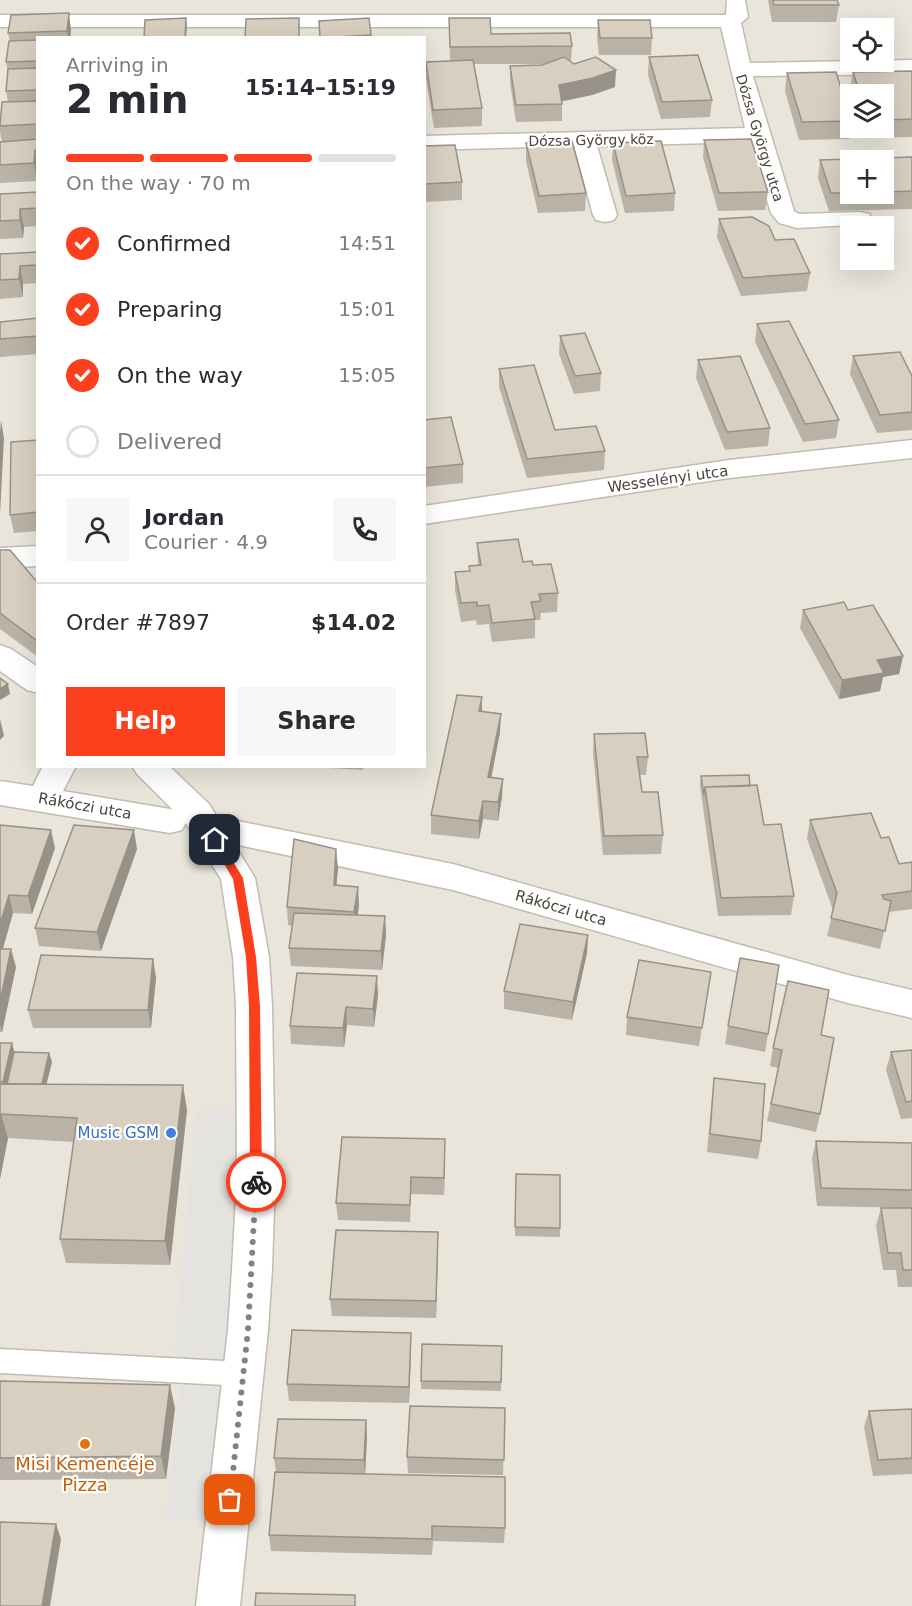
<!DOCTYPE html>
<html lang="en">
<head>
<meta charset="utf-8">
<style>
  :root { --surface:#fff; --page:#f7f7f7; --text:#2b2b33; --muted:#7c7c81; --line:#e1e1e2; --accent:#fc3f1d }
  body { margin:0; font-family:"DejaVu Sans",sans-serif; background:var(--page); color:var(--text); height:100vh; display:flex; flex-direction:column; font-size:22px; white-space:nowrap }
  * { box-sizing:border-box; margin:0 }
  p { font-size:20px; color:var(--muted) }
  .icon { flex:none; width:33px; height:33px; fill:none; stroke:currentColor; stroke-width:2; stroke-linecap:round; stroke-linejoin:round }
  .map { position:relative; flex:1; overflow:hidden }
  .sheet { position:absolute; left:36px; top:36px; width:390px; height:732px; display:flex; flex-direction:column; background:var(--surface); border-radius:0px; box-shadow:0 6px 24px #0002 }
  .sheet>* { flex:none }
  .tools { position:absolute; left:840px; top:18px; display:grid; gap:12px }
  .tools a { display:grid; place-items:center; width:54px; height:54px; border-radius:0px; background:var(--surface); box-shadow:0 6px 24px #0002; font-size:30px }
  .pin { position:absolute; display:grid; place-items:center; width:51px; height:51px; color:#fff; margin:-26px; border-radius:12px; box-shadow:0 3px 9px #0006 }
  .courier { position:absolute; display:grid; place-items:center; width:60px; height:60px; margin:-30px; border:4px solid #fc3f1d; border-radius:50%; background:#fff; color:#222; box-shadow:0 2px 8px #0007 }
  .overview em { font-style:normal; font-weight:700 }
  .overview div { display:flex; flex-direction:column-reverse }
  .overview { display:flex; align-items:center; justify-content:space-between; height:102px; padding:0 30px }
  h1 { font-size:39px; font-weight:700; line-height:45px }
  .bar { display:grid; grid-template-columns:repeat(4,1fr); gap:9px 6px; align-content:center; height:72px; padding:0 30px }
  .bar i { height:8px; border-radius:4px; background:var(--line) }
  .bar .selected { background:var(--accent) }
  .bar p { grid-column:span 4 }
  .line { display:flex; align-items:center; gap:15px; padding:0 30px; border-top:2px solid var(--line) }
  .line div { flex:1 }
  .round { display:grid; place-items:center; flex:none; width:63px; height:63px; border-radius:0px; background:var(--page) }
  ol { padding:0 30px; list-style:none }
  li { display:flex; align-items:center; gap:18px; height:66px }
  li p { margin-inline-start:auto }
  li .icon { padding:6px; border-radius:50%; background:var(--accent); color:#fff; stroke-width:4 }
  li:last-child { color:var(--muted) }
  li i { width:33px; height:33px; border:3px solid var(--line); border-radius:50% }
  .primary-button { display:flex; gap:12px; margin-top:auto; padding:12px 30px }
  .primary-button a { flex:1; height:69px; border-radius:0px; background:var(--accent); color:#fff; font-size:24px; font-weight:700; line-height:69px; text-align:center }
  .primary-button a+a { background:var(--page); color:var(--text) }
  .map>svg:first-child { display:block }
</style>
</head>
<body>
<div class="map">
<svg width="912" height="1606" viewBox="0 0 912 1606">
  <rect width="100%" height="100%" fill="#f6f3ec"/>
  <path fill="#eae5da" fill-rule="evenodd" d="M0 0H912V1606H0ZM850 28H884V62H850ZM38 38H424V766H38ZM850 94H884V128H850ZM850 160H884V194H850ZM850 226H884V260H850Z"/>
  <path fill="#e5e3e0" d="M255 1106 244 1364 174 1359 196 1111Z
    M181 1381 242 1386 228 1519 165 1520Z"/>
  <g fill="none" stroke-linecap="round" stroke-linejoin="round">
    <defs>
      <path id="service" d="M0 1349 243 1362 252 1365 256 1374 252 1383 243 1386 0 1373Z"/>
      <path id="minor" d="M727 0H745L748 17 741 23 750 63 912 60V74L753 76 794 211 799 214 860 212 869 214 872 219 869 224 797 228 779 223 771 213 749 142 597 146 617 215 614 220 605 222 596 220 593 215 574 146 424 150V136L745 128 721 27H0V15H726Z
        M912 440V458L729 478 424 524V506L729 460Z
        M38 546V566L0 568V548Z
        M43 766H76L63 791 170 809 182 812 187 821 182 830 170 833 0 805V781L33 786Z
        M207 815 453 864 848 975 912 990V1018L848 1003 453 890 195 836 190 827 195 818Z"/>
      <path id="tertiary" d="M0 645 11 649 38 667V693L27 690 0 671Z
        M132 766H169L209 804 255 878 269 957 272 1006 275 1178 272 1269 268 1330 240 1606H196L228 1330 232 1269 237 1178 236 1006 233 957 221 879 185 822 137 774Z"/>
    </defs>
    <use href="#service" stroke="#c2bbae" stroke-width="3"/>
    <use href="#minor" stroke="#c2bbae" stroke-width="3"/>
    <use href="#tertiary" stroke="#c2bbae" stroke-width="3"/>
    <use href="#service" fill="#fff" fill-rule="evenodd"/>
    <use href="#minor" fill="#fff" fill-rule="evenodd"/>
    <use href="#tertiary" fill="#fff" fill-rule="evenodd"/>
  </g>
  <path fill="#bab2a6" fill-rule="evenodd" d="M768 0H837L839 5 836 22H772Z
    M369 18 371 38H319V21Z
    M449 18 491 34 572 46 571 62 615 87 592 95 562 101V121L516 122 510 83V66L542 65 546 64H474L482 108V126L434 128 426 79V62L450 61Z
    M598 20 652 38 651 55H599L597 37Z
    M71 30 70 38H38L37 181 0 183V142H2L0 132V118L8 102 6 91 8 72 6 62 10 41 8 33Z
    M649 57 712 100 710 117 661 119 648 75Z
    M912 71V137L866 138 863 128H884V94H852L850 89 853 72Z
    M787 73 850 117 851 128 849 139 799 140 785 91Z
    M704 140 768 192 765 210 718 211 703 157Z
    M526 143 586 193 585 211 538 213 526 161Z
    M613 143 675 193 674 211 625 213 612 160Z
    M424 146 462 182V200L424 202Z
    M912 157V209L829 211 818 178 820 160ZM850 160H884V194H850Z
    M38 192V226L24 227 23 238 0 239V194Z
    M719 219 775 240 810 273 807 291 741 296 717 237Z
    M38 252V283L23 284V297L0 299V254Z
    M38 318V354L0 357V322Z
    M757 324 839 420 836 438 803 442 755 342Z
    M560 336 601 373 600 391 574 394 559 354Z
    M853 356 912 376V430L877 433 850 374Z
    M698 360 770 428 768 446 725 450 696 378Z
    M499 369 555 430 605 451 604 470 527 478 499 387Z
    M424 420 463 464V483L424 487Z
    M38 440V531L14 533 10 515Z
    M477 543 533 565 558 593 557 612 541 613 540 620H535V638L492 642 489 624 477 625 476 620 461 622 455 590V572L469 571V566L478 565Z
    M0 550 38 583V657L0 629Z
    M803 610H848L903 656 899 674 883 677 880 691 839 699 800 628Z
    M482 712 500 732 491 777 502 797 498 821 483 819 479 839 431 834V815Z
    M594 734 648 757 646 775H640L642 792 663 835 661 854 603 855 593 752Z
    M296 766H364L363 770Z
    M701 776 750 786 764 825 794 896 791 915 718 916 700 785Z
    M810 820 881 838 899 864 912 862V909L889 912 880 949 827 936 833 910 807 839Z
    M0 825 55 848 32 914 13 913 3 949 16 967 2 1032H0Z
    M137 849 101 951 39 946 35 928Z
    M338 868 336 885 359 905 358 915 385 916 386 935 382 970 291 966 289 948 292 926 288 925 287 907Z
    M588 935 587 953 572 1020 504 1009V991Z
    M153 959 156 978 151 1028H33L28 1010Z
    M711 972 699 1046 626 1035 627 1017Z
    M378 995 374 1027 347 1025 344 1047 291 1044 290 1026Z
    M728 1026 768 1034 765 1052 725 1044Z
    M821 1035 820 1114 816 1132 767 1121 778 1068 770 1066 773 1048Z
    M0 1043H12L14 1052 49 1053 52 1062 46 1084 187 1110 170 1265 66 1263 60 1239 74 1142 8 1138 0 1179Z
    M912 1050V1118L901 1119 886 1070 891 1052Z
    M714 1078 761 1141 758 1159 707 1152 712 1096Z
    M816 1141 912 1143V1208L817 1206 812 1158Z
    M445 1157 444 1195 411 1194 410 1222 338 1220 336 1203Z
    M516 1174 560 1228V1237L515 1236Z
    M881 1208H912V1287H898L896 1270H883L876 1226Z
    M438 1232 436 1318 332 1316 330 1299Z
    M411 1333V1350L409 1403 289 1401 287 1384Z
    M502 1346 501 1391 421 1389V1381Z
    M0 1381 175 1408 166 1479 0 1480Z
    M505 1408 503 1475 408 1473 407 1457Z
    M912 1409V1474L873 1476 864 1427 869 1411Z
    M367 1436 365 1474 505 1528 504 1543 433 1541 432 1555 271 1551 269 1535 276 1472 274 1458Z"/>
  <path fill="#979187" d="M69 13 71 30 70 38H68L67 31Z
    M186 18 187 27 186 38H185Z
    M616 70 615 87 592 95 559 102V85Z
    M35 150 37 168V181L34 163Z
    M20 209 24 227 23 238 20 220Z
    M20 266 23 284V297L19 279Z
    M1 420 4 438 0 514V432Z
    M903 656 899 674 883 677 880 691 839 699 842 680 877 660Z
    M8 684 10 694 0 700V689Z
    M482 697V716L479 711Z
    M501 714 500 732 488 795V777Z
    M0 719 4 736 0 740Z
    M503 779 502 797 498 821V802Z
    M483 801V819L479 839V821Z
    M51 830 55 848 32 914 28 896Z
    M134 830 137 849 101 951 97 932Z
    M336 849 338 868 335 903 334 885Z
    M358 887 359 905 355 930 354 912Z
    M9 895 13 913 0 958V924Z
    M385 916 386 935 382 970 381 951Z
    M588 935 587 953 572 1020 573 1002Z
    M11 949 16 967 2 1032 0 1025V1002Z
    M153 959 156 978 151 1028 148 1010Z
    M377 976 378 995 374 1027 373 1009Z
    M346 1007 347 1025 344 1047 343 1028Z
    M12 1043 17 1061 5 1091 3 1082Z
    M49 1053 52 1062 42 1102 40 1093Z
    M183 1085 187 1110 170 1265 165 1241Z
    M1 1114 8 1138 0 1179V1119Z
    M445 1139V1157L444 1195V1178Z
    M438 1232V1249L436 1318V1301Z
    M411 1333V1350L409 1403V1387Z
    M170 1385 175 1408 166 1479 161 1456Z
    M366 1420 367 1436 365 1476 364 1460Z
    M56 1524 61 1539 50 1606H42Z"/>
  <path fill="#d8cfc1" stroke="#979187" stroke-width="1.5" d="M773 0H837L839 5H774Z
    M69 13 67 31 8 33 11 15Z
    M186 18 185 38H144L145 20Z
    M299 18V38H245L246 19Z
    M369 18 371 35 320 38 319 21Z
    M449 18H490L491 34 570 33 572 46 450 47Z
    M598 20H650L652 38H600Z
    M38 40V61L6 62 9 41Z
    M698 55 712 100 662 102 649 57Z
    M564 57 574 64 596 57 616 70 593 78 559 85 562 104 516 105 510 66 542 65Z
    M473 60 482 108 433 110 426 62Z
    M38 68V90L6 91 8 69Z
    M912 71V119L884 120V94H860L853 72Z
    M836 72 850 117V121L802 122 787 73Z
    M38 101V124L0 126 2 102Z
    M38 139V150H35L34 163 0 165V142Z
    M751 139 768 192 719 193 704 140Z
    M572 141 586 193 539 196 526 143Z
    M661 141 675 193 626 196 613 143Z
    M455 145 462 182 424 184V146Z
    M912 157V191L884 192V160H850V193H831L820 160Z
    M38 192V208L20 209V220L0 221V194Z
    M752 217 769 226 775 240 794 239 810 273 743 278 719 219Z
    M38 252V265L20 266 19 279 0 280V254Z
    M38 318V336L0 339V322Z
    M789 321 839 420 805 424 757 324Z
    M585 333 601 373 575 376 560 336Z
    M900 352 912 376V412L880 415 853 356Z
    M740 356 770 428 727 432 698 360Z
    M534 365 555 430 596 426 605 451 527 459 499 369Z
    M451 417 463 464 424 468V420Z
    M38 440V512L10 515 11 442Z
    M518 539 523 562 532 561 533 565 551 564 558 593 539 594 541 601 531 602 535 619 492 623 489 605 477 606V602L461 603 455 572 470 571 469 566 481 565 477 543Z
    M0 550H10L38 583V639L36 640 0 613Z
    M844 602 848 610 873 605 903 656 877 660 884 673 842 680 803 610Z
    M0 678 8 684 0 689Z
    M457 695 482 697 479 711 501 714 488 777 503 779 498 802 483 801 479 821 431 815Z
    M645 733 648 757H637L642 792H658L663 835 604 836 594 734Z
    M749 775 750 786 705 787 704 795 701 776Z
    M757 785 764 825 781 824 794 896 721 898 705 787Z
    M871 813 881 838 889 837 899 864 912 862V891L882 895 884 899 891 901 885 931 831 918 837 893 810 820Z
    M0 825 51 830 28 896 9 895 0 924Z
    M74 825 134 830 97 932 35 928Z
    M294 839 336 849 334 885 358 887 354 912 287 907Z
    M294 913 385 916 381 951 289 948Z
    M520 924 588 935 573 1002 504 991Z
    M0 949H11L0 1002Z
    M41 955 153 959 148 1010H28Z
    M740 958 779 965 768 1034 728 1026Z
    M639 960 711 972 702 1028 627 1017Z
    M297 973 377 976 373 1009 346 1007 343 1028 290 1026Z
    M788 981 829 990 821 1035 834 1038 820 1114 771 1104 782 1050 773 1048Z
    M0 1043H12L3 1082H0Z
    M912 1050V1101L906 1102 891 1052Z
    M14 1052 49 1053 42 1084H7Z
    M714 1078 765 1084 761 1141 710 1134Z
    M0 1084 183 1085 165 1241 60 1239 77 1118 1 1114 0 1119Z
    M342 1137 445 1139 444 1178 411 1177 410 1205 336 1203Z
    M816 1141 912 1143V1190L821 1188Z
    M516 1174 560 1175V1228L515 1227Z
    M881 1208H912V1270H903L901 1253H888Z
    M336 1230 438 1232 436 1301 330 1299Z
    M292 1330 411 1333 409 1387 287 1384Z
    M422 1344 502 1346 501 1382 421 1381Z
    M0 1381 170 1385 161 1456 0 1458Z
    M410 1406 505 1408 504 1460 407 1457Z
    M912 1409V1458L878 1460 869 1411Z
    M278 1419 366 1420 364 1460 274 1458Z
    M275 1472 505 1477V1528L432 1526V1539L269 1535Z
    M0 1522 56 1524 42 1606H0Z
    M256 1593 355 1595V1606H255Z"/>
  <path fill="#fc3f1d" d="M215 836 218 837 243 878 256 957 260 1006 262 1182 256 1187 250 1182 249 1006 246 957 233 879 210 840Z"/>
  <g fill="none" stroke-linecap="round" stroke-linejoin="round">
    <path stroke="#878178" stroke-width="6" stroke-dasharray="0 10.8" d="M230 1500 248 1330 256 1182"/>
  </g>
  <circle fill="#3f7fe0" stroke="#fff" stroke-width="2" cx="171" cy="1133" r="6"/>
  <circle fill="#e8710a" stroke="#fff" stroke-width="2" cx="85" cy="1444" r="6"/>
  <g text-anchor="middle" stroke-width="4.5" stroke-linejoin="round" paint-order="stroke">
    <g font-size="14" fill="#4b4439" stroke="#fff">
      <text transform="translate(760 138) rotate(73)" y="5">Dózsa György utca</text>
      <text transform="translate(591 140) rotate(-1)" y="5">Dózsa György köz</text>
    </g>
    <g font-size="15" fill="#4b4439" stroke="#fff">
      <text transform="translate(668 479) rotate(-8)" y="5">Wesselényi utca</text>
      <text transform="translate(85 806) rotate(10)" y="5">Rákóczi utca</text>
      <text transform="translate(561 908) rotate(16)" y="5">Rákóczi utca</text>
    </g>
    <g font-size="15" fill="#366cbe" stroke="#fff" text-anchor="end">
      <text x="159" y="1138">Music GSM</text>
    </g>
    <g font-size="18" fill="#c56008" stroke="#fff">
      <text x="85" y="1470">Misi Kemencéje<tspan x="85" dy="21">Pizza</tspan></text>
    </g>
  </g>
</svg>
<div class="tools">
<a><svg class="icon" aria-label="locate" viewBox="0 0 24 24"><circle cx="12" cy="12" r="6"/><path d="M12 2v4M12 18v4M2 12h4M18 12h4"/></svg></a>
<a><svg class="icon" aria-label="layers" viewBox="0 0 24 24"><path d="M12 4l9 5-9 5-9-5zM3 14l9 5 9-5"/></svg></a>
<a>+</a>
<a>−</a>
</div>
<div class="pin" style="left:230px;top:1500px;background:#ea580c"><svg class="icon" aria-label="bag" viewBox="0 0 24 24"><path d="M5 8h14l-1 12H6zM9 8a3 3 0 0 1 6 0"/></svg></div>
<div class="pin" style="left:215px;top:840px;background:#1f2937"><svg class="icon" aria-label="home" viewBox="0 0 24 24"><path d="M3 11l9-7 9 7M6 9v11h12V9"/></svg></div>
<div class="courier" style="left:256px;top:1182px"><svg class="icon" aria-label="bike" viewBox="0 0 24 24"><circle cx="6" cy="16" r="4"/><circle cx="18" cy="16" r="4"/><path d="M6 16l4-8h5l3 8M10 8l3 8H6M13 5h3"/></svg></div>
<section class="sheet">
<div class="overview"><div><h1>2 min</h1><p>Arriving in</p></div><em>15:14–15:19</em></div>
<div class="bar"><i class="selected"></i><i class="selected"></i><i class="selected"></i><i></i><p>On the way · 70 m</p></div>
<ol>
<li><svg class="icon" aria-label="check" viewBox="0 0 24 24"><path d="M5 12l5 5 9-10"/></svg>Confirmed<p>14:51</p></li>
<li><svg class="icon" aria-label="check" viewBox="0 0 24 24"><path d="M5 12l5 5 9-10"/></svg>Preparing<p>15:01</p></li>
<li><svg class="icon" aria-label="check" viewBox="0 0 24 24"><path d="M5 12l5 5 9-10"/></svg>On the way<p>15:05</p></li>
<li><i></i>Delivered</li>
</ol>
<div class="line" style="height:108px"><a class="round"><svg class="icon" aria-label="person" viewBox="0 0 24 24"><circle cx="12" cy="8" r="4"/><path d="M4 21q1-7 8-7t8 7"/></svg></a><div><b>Jordan</b><p>Courier · 4.9</p></div><a class="round"><svg class="icon" aria-label="phone" viewBox="0 0 24 24"><path d="M5 4h4l2 5-3 2q2 4 5 5l2-3 5 2v4C11 20 4 13 5 4z"/></svg></a></div>
<div class="line" style="height:78px"><div>Order #7897</div><b>$14.02</b></div>
<div class="primary-button"><a>Help</a><a>Share</a></div>
</section>
</div>
</body>
</html>
